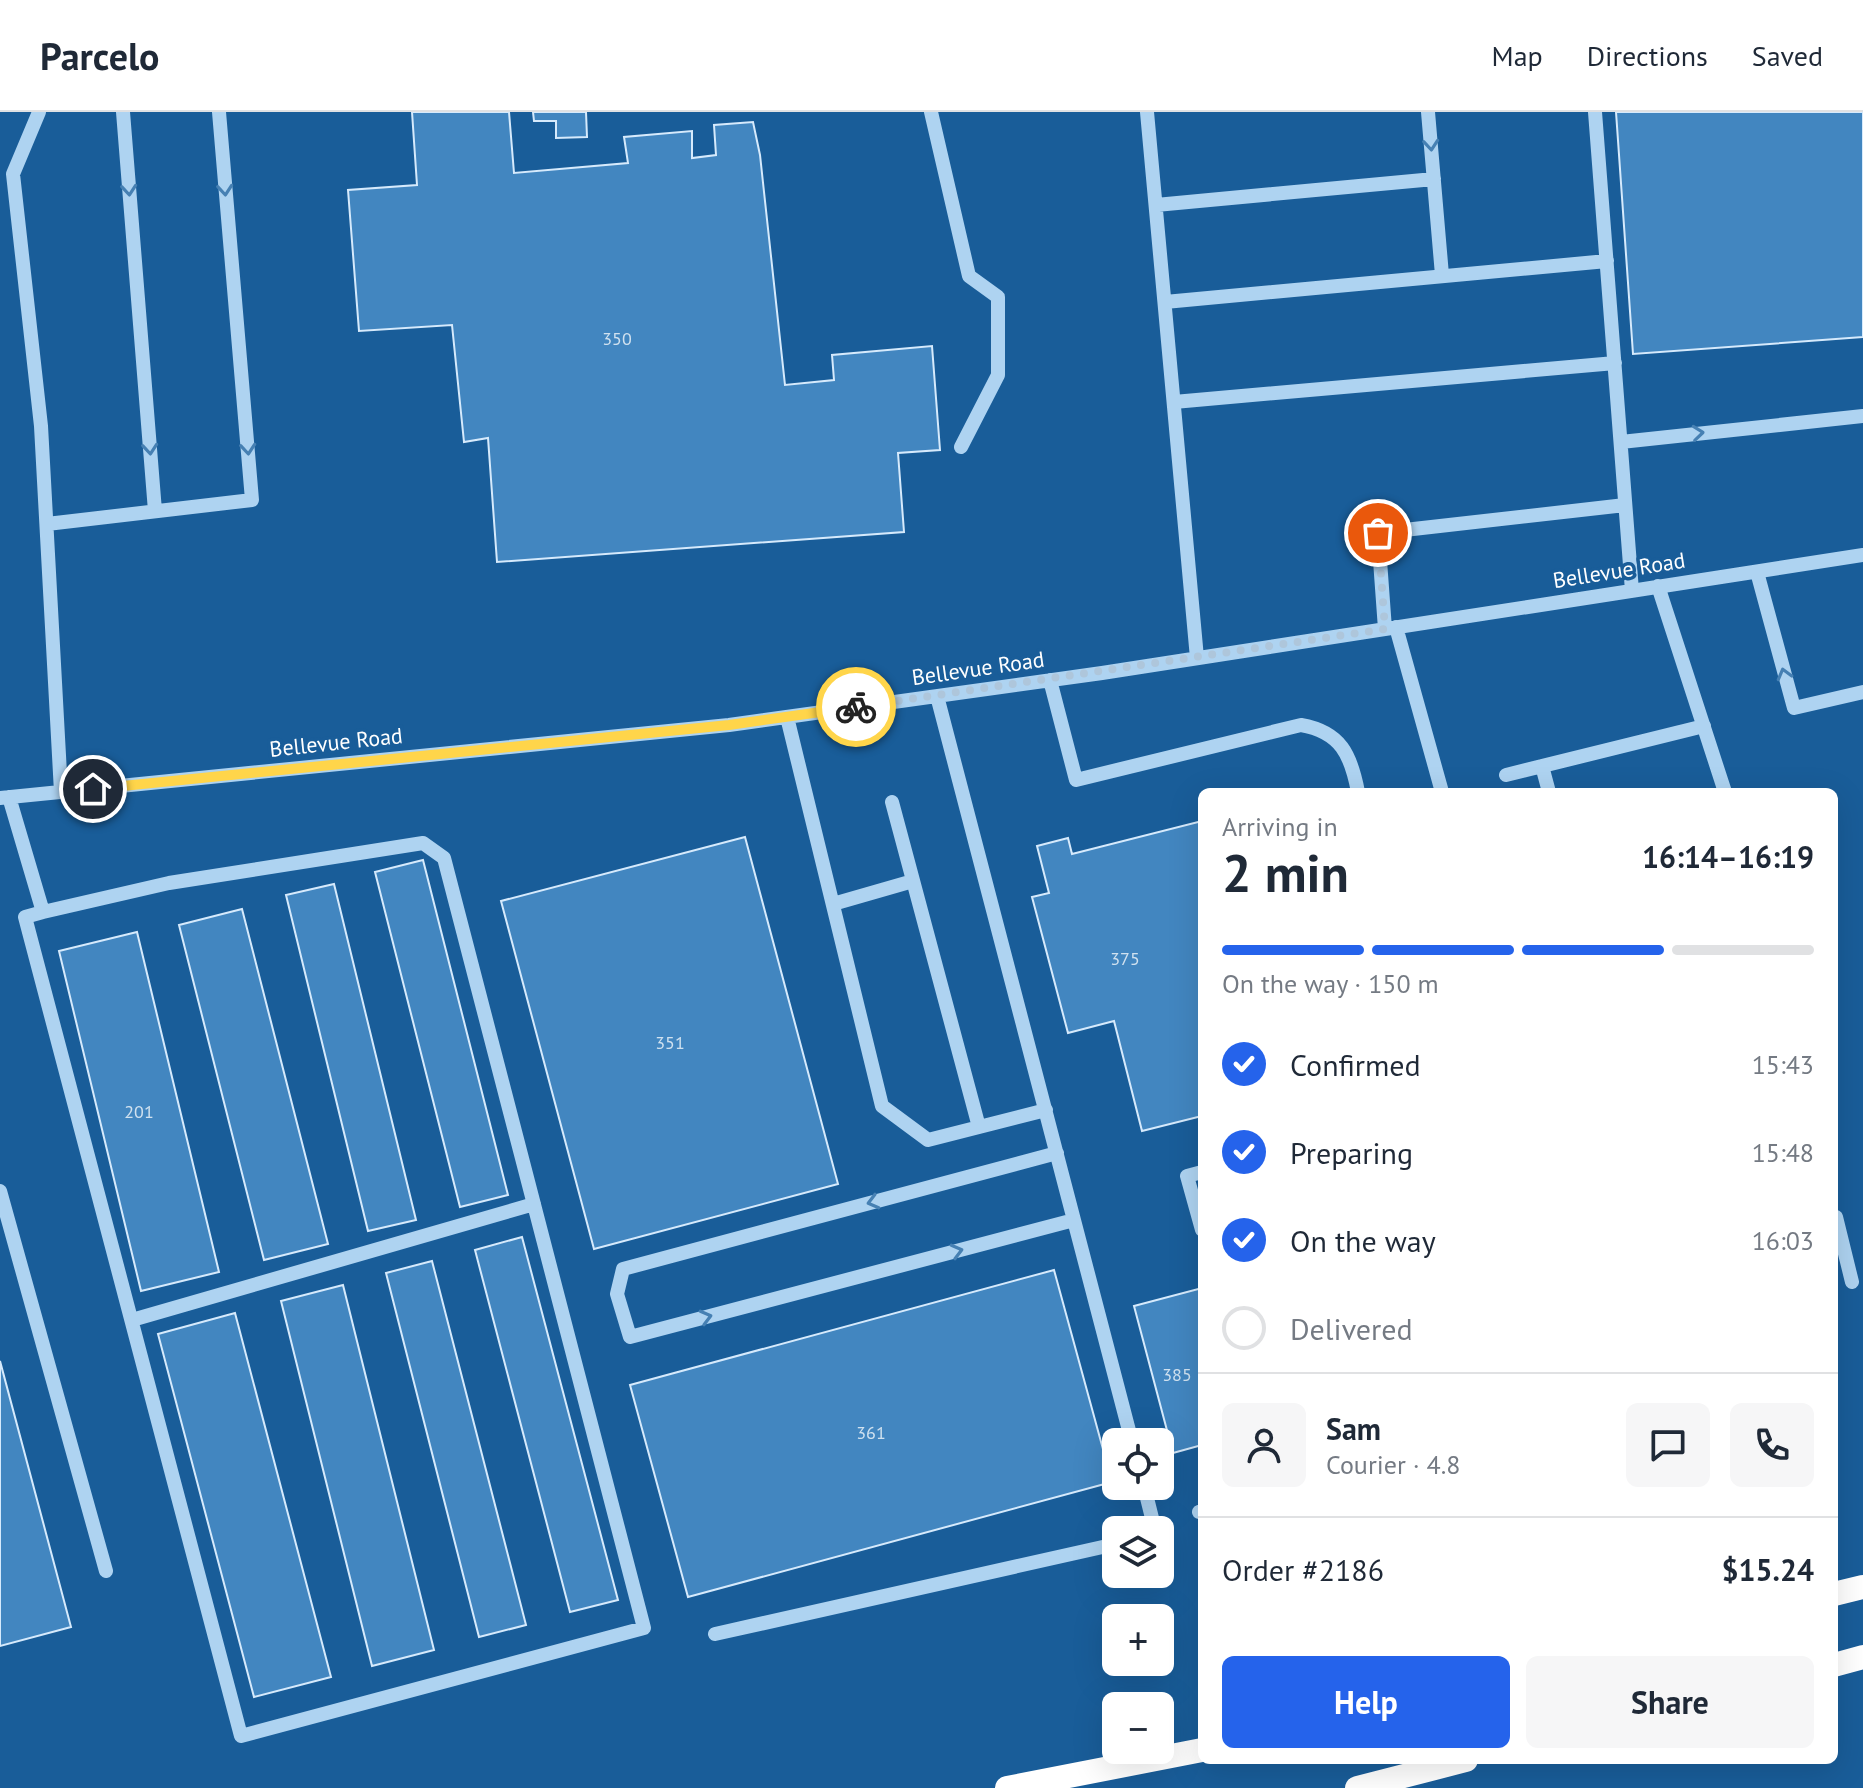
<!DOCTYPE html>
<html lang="en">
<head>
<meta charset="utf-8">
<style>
  :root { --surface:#fff; --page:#f6f6f7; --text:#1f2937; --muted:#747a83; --line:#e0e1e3; --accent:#2563eb }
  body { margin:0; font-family:"PT Sans",sans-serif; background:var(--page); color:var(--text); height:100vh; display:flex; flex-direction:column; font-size:30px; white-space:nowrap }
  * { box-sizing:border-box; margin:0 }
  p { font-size:26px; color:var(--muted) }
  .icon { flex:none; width:44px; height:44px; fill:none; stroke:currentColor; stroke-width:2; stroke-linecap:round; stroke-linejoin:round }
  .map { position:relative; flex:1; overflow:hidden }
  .side { position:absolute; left:1198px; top:676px; width:640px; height:976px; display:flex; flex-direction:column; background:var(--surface); border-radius:12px; box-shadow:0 8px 32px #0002 }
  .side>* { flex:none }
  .controls { position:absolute; left:1102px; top:1316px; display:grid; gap:16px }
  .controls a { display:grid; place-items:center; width:72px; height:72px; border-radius:12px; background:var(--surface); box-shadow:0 8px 32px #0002; font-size:40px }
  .pin { position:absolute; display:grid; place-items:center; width:68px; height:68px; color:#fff; margin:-34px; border:4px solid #fff; border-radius:50%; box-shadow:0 2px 8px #0007 }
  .courier { position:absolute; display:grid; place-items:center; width:80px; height:80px; margin:-40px; border:6px solid #ffd54a; border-radius:50%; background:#fff; color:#222; box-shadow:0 2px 10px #0007 }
  .headline em { font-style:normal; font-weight:800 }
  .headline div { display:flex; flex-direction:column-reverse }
  .headline { display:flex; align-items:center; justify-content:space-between; height:136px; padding:0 24px }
  h1 { font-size:52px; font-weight:800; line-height:60px }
  .bar { display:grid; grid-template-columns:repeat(4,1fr); gap:12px 8px; align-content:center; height:96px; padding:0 24px }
  .bar i { height:10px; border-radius:6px; background:var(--line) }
  .bar .on { background:var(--accent) }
  .bar p { grid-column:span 4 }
  .line { display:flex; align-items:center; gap:20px; padding:0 24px; border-top:2px solid var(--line) }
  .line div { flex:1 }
  .round { display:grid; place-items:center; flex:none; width:84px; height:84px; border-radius:12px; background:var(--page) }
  ol { padding:0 24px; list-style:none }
  li { display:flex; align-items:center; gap:24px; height:88px }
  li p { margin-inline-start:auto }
  li .icon { padding:8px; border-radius:50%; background:var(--accent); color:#fff; stroke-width:4 }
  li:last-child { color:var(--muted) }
  li i { width:44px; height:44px; border:4px solid var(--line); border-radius:50% }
  .cta { display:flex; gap:16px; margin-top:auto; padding:16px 24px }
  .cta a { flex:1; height:92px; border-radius:12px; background:var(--accent); color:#fff; font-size:32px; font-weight:800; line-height:92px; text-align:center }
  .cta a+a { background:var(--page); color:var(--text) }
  header { display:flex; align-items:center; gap:48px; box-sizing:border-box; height:112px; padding:0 40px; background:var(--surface); border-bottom:2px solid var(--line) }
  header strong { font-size:38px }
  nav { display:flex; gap:44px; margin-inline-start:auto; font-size:28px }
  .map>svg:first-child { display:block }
</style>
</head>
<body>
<header>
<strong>Parcelo</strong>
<nav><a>Map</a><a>Directions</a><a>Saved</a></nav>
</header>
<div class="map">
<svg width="1863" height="1676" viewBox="0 0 1863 1676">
  <rect width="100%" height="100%" fill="#195d99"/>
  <path fill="#4286c0" stroke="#d6eafc" stroke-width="2" d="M412 0H509L514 61 628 51 624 25 692 19V46L716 43 714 13 753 10 760 43 785 273 834 268 832 243 932 234 940 338 898 341 904 420 497 450 488 326 464 330 452 213 359 219 348 78 417 73Z
    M533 0H586L587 25 556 26V9H534Z
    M1616 0H1863V225L1633 242Z
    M1202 709V1004L1142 1019 1114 909 1068 921 1032 785 1049 781 1037 734 1068 726 1072 742Z
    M745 725 838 1072 594 1137 501 789Z
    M423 748 508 1083 460 1095 375 760Z
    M334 772 416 1108 368 1119 286 783Z
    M242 797 328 1132 264 1148 179 813Z
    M137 820 219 1160 141 1179 59 839Z
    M522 1125 618 1488 570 1500 475 1138Z
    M432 1149 526 1513 479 1525 386 1161Z
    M1054 1158 1112 1370 688 1485 630 1273Z
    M343 1173 434 1538 372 1554 281 1189Z
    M1202 1176V1333L1173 1341 1134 1194Z
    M235 1201 331 1565 254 1585 158 1222Z
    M0 1249 71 1515 0 1534Z"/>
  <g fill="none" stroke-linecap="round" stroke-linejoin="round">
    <path stroke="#aed3f1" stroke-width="14" d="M39 0 13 62 41 314 61 680
      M123 0 155 399
      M931 0 969 164 998 185V263L961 335
      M1147 0 1197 546
      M1428 0 1442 163
      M1595 0 1632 479
      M1156 93 1434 67
      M1165 190 1607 149
      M1174 290 1615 251
      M1621 330 1863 304
      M47 412 252 388 219 0
      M1757 460 1794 596 1863 580
      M1658 474 1725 680
      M1396 515 1442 680
      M1385 517 1378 421 1625 393
      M1050 568 1076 668 1301 613C1341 620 1351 643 1358 680
      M937 584 1132 1330
      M787 605 882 994 928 1028 1046 998
      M1542 654 1549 680
      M1506 663 1704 614
      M9 685 43 800 169 771 423 731 444 746 644 1516 241 1624 25 805 43 800
      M0 686 729 613 1102 561 1863 443
      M892 690 979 1015
      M833 792 913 769
      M1057 1041 623 1157 617 1182 630 1225 1074 1108
      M1202 1060 1187 1064 1202 1118
      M0 1079 106 1459
      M1836 1105 1852 1170
      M132 1208 534 1092
      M1144 1374 1155 1418
      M1199 1400 1202 1399
      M715 1522 1116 1432"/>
    <path stroke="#fff" stroke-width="24" d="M1834 1482 1863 1475
      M1834 1553 1863 1545
      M1007 1676 1202 1638
      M1357 1676 1466 1648"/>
  </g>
  <defs><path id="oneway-chevron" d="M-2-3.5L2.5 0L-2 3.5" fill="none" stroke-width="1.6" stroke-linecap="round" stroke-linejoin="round" transform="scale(2)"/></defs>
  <g stroke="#4680b3">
    <use href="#oneway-chevron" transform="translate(1431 33) rotate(85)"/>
    <use href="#oneway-chevron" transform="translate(129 78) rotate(85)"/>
    <use href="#oneway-chevron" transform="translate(225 78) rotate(85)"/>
    <use href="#oneway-chevron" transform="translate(1698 321) rotate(-6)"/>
    <use href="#oneway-chevron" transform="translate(150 337) rotate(85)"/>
    <use href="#oneway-chevron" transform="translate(248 337) rotate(85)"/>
    <use href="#oneway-chevron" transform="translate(1784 562) rotate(-105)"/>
    <use href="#oneway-chevron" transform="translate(873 1090) rotate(165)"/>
    <use href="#oneway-chevron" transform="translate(957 1139) rotate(-15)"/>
    <use href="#oneway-chevron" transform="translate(706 1205) rotate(-15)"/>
  </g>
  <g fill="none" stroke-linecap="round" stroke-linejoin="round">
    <path stroke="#aec6db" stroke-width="8" stroke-dasharray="0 14.4" d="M856 595 1385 517 1378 421"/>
    <path stroke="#ffd54a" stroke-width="10" d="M93 677 729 613 856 595"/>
  </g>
  <g text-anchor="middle" stroke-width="7" stroke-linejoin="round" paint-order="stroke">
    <g font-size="18" fill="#d0e1ef">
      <text x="617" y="233">350</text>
      <text x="1125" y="853">375</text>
      <text x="670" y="937">351</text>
      <text x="139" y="1006">201</text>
      <text x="1177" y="1269">385</text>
      <text x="871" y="1327">361</text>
    </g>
    <g font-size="22" fill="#fff" stroke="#195d99">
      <text transform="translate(1619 458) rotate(-9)" y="8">Bellevue Road</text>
      <text transform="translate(978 556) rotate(-8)" y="8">Bellevue Road</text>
      <text transform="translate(336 630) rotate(-6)" y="8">Bellevue Road</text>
    </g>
  </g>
</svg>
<div class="controls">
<a><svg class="icon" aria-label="locate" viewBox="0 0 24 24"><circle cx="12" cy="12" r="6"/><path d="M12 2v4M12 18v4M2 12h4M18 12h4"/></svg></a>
<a><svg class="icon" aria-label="layers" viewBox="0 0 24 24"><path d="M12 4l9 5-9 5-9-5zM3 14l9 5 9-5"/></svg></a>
<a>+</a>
<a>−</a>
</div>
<div class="pin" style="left:1378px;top:421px;background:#ea580c"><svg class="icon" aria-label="bag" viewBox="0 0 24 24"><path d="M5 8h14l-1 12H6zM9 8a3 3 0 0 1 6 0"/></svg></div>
<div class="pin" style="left:93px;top:677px;background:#1f2937"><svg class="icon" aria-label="home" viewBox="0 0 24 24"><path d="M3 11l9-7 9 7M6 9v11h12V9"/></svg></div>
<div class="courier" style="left:856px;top:595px"><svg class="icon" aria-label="bike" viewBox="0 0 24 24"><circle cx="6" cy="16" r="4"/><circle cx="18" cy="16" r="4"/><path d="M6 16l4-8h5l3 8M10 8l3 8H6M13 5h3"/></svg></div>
<section class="side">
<div class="headline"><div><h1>2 min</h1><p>Arriving in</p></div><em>16:14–16:19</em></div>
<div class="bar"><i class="on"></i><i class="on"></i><i class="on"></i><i></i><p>On the way · 150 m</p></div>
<ol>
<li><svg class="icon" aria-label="check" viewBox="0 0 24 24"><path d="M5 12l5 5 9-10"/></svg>Confirmed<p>15:43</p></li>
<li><svg class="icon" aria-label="check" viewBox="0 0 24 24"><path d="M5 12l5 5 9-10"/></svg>Preparing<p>15:48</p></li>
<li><svg class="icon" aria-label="check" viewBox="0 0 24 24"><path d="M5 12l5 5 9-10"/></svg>On the way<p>16:03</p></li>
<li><i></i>Delivered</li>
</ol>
<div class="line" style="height:144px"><a class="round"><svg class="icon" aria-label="person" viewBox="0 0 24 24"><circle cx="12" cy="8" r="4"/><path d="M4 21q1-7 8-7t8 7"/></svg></a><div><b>Sam</b><p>Courier · 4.8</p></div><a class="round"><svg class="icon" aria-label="chat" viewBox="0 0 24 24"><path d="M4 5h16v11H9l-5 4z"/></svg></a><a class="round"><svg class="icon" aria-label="phone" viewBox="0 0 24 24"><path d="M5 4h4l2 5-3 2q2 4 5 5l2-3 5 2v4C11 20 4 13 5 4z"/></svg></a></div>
<div class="line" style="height:104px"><div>Order #2186</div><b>$15.24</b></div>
<div class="cta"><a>Help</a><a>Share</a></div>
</section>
</div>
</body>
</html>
